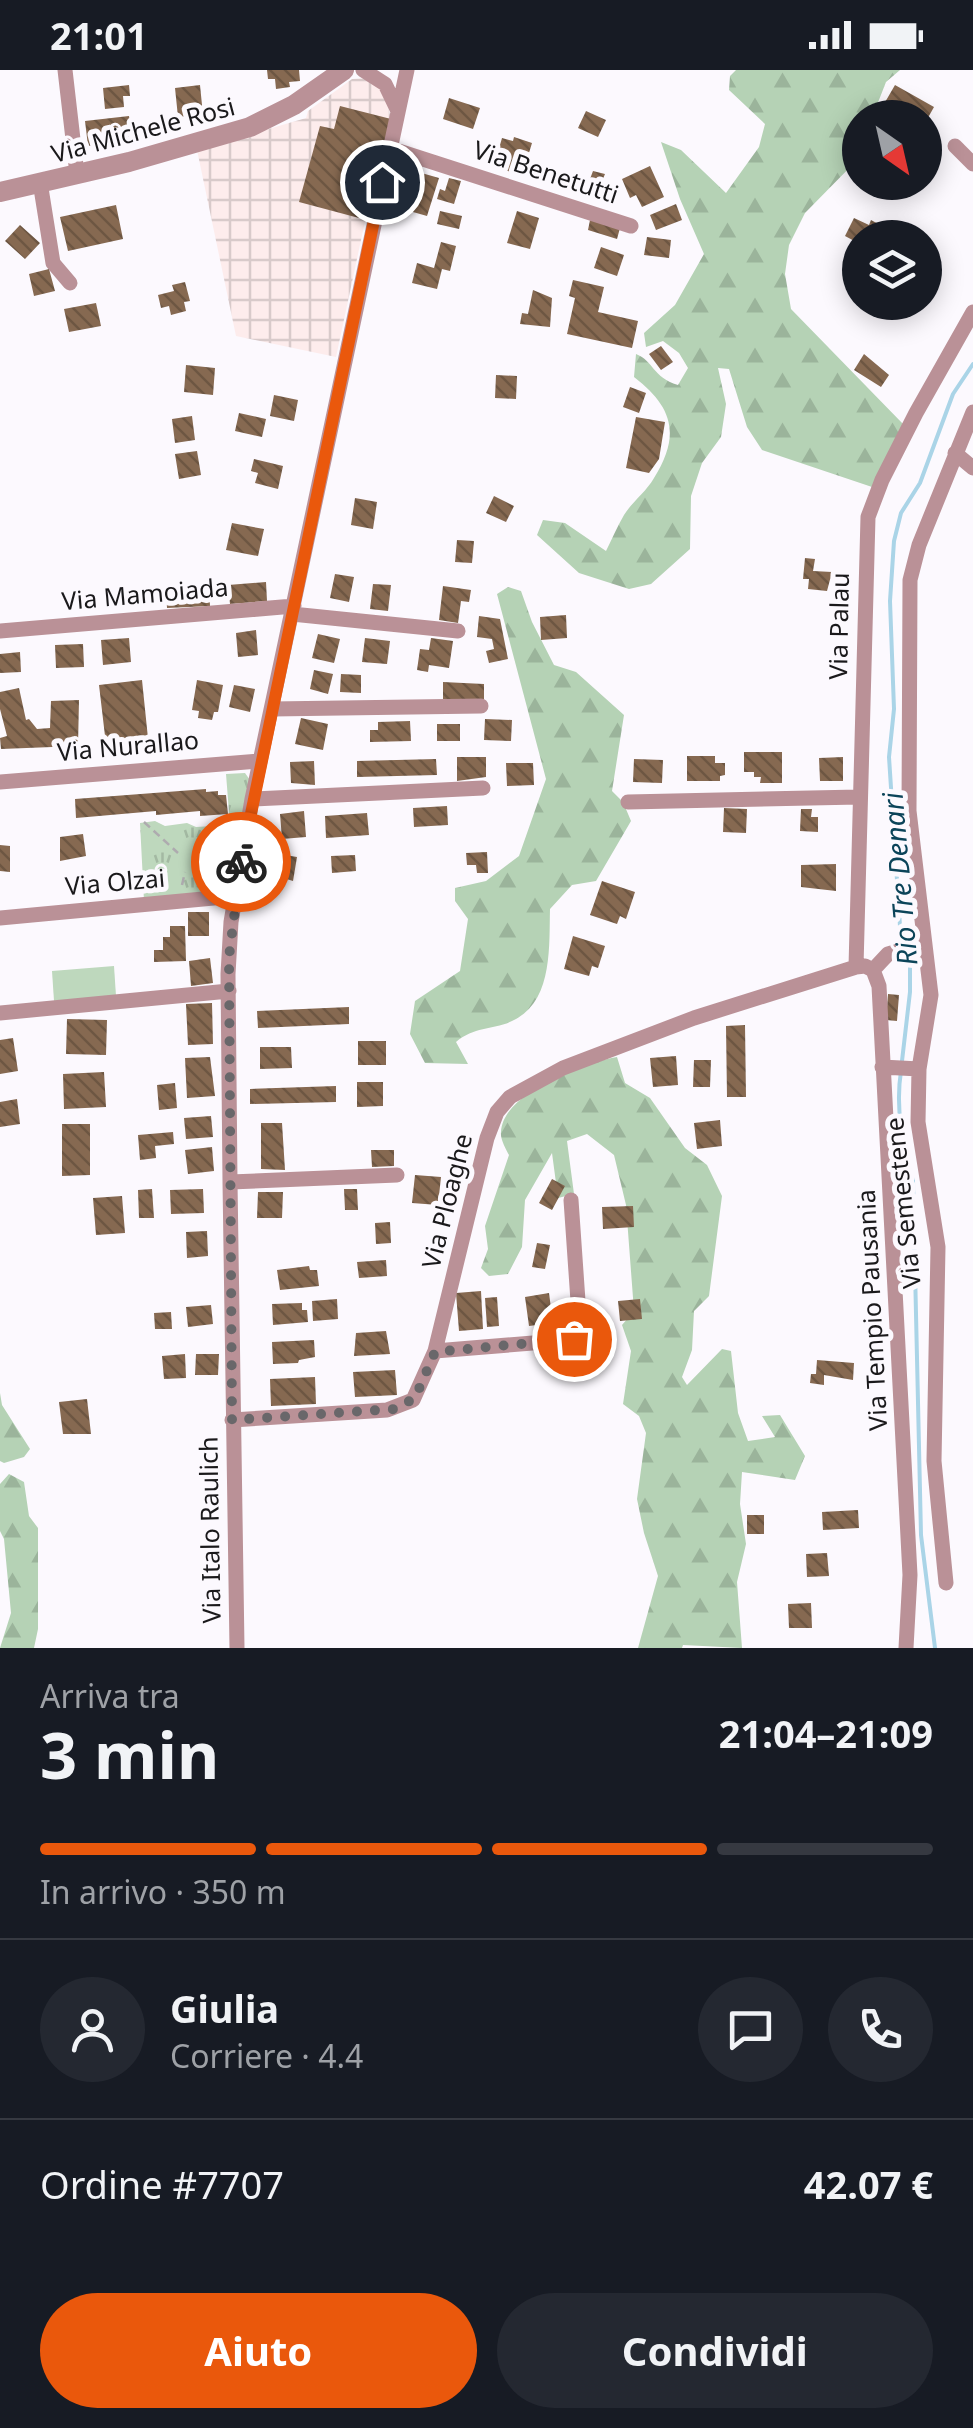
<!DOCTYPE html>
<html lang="it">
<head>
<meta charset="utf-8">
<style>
  :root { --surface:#171b24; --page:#242831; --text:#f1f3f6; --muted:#9ea1a6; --line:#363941; --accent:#ea580c }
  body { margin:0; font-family:"Noto Sans",sans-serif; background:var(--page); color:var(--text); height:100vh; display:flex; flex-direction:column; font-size:38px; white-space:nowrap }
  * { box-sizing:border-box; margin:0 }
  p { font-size:32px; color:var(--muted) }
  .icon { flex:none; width:55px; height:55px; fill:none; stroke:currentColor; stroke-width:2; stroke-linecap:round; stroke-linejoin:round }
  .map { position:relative; height:1578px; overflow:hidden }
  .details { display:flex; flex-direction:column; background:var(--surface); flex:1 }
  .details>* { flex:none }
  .needle { width:65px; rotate:146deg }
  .tools { position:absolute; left:842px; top:30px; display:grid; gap:20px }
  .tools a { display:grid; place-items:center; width:100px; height:100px; border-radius:50%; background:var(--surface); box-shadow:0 5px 25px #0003; font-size:50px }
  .pin { position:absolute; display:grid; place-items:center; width:85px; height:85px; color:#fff; margin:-42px; border:5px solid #fff; border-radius:50%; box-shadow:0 2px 10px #0007 }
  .courier { position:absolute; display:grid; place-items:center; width:100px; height:100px; margin:-50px; border:8px solid #ea580c; border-radius:50%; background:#fff; color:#222; box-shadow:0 2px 12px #0007 }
  .overview em { font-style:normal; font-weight:700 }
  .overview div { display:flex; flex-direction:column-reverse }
  .overview { display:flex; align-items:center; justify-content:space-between; height:170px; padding:0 40px }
  h1 { font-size:65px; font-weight:700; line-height:75px }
  .bar { display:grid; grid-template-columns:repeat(4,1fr); gap:15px 10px; align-content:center; height:120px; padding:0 40px }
  .bar i { height:12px; border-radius:8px; background:var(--line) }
  .bar .active { background:var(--accent) }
  .bar p { grid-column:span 4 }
  .line { display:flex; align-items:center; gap:25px; padding:0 40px; border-top:2px solid var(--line) }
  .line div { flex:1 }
  .round { display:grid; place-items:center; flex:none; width:105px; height:105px; border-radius:52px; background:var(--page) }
  .cta { display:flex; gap:20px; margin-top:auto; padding:20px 40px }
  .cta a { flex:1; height:115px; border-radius:60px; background:var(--accent); color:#fff; font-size:40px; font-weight:700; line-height:115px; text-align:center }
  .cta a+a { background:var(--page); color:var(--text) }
  .status { display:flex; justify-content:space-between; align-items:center; height:70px; padding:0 50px; background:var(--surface); direction:ltr }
  .status svg { height:28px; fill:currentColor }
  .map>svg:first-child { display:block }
</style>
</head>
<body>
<div class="status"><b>21:01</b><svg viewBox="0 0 49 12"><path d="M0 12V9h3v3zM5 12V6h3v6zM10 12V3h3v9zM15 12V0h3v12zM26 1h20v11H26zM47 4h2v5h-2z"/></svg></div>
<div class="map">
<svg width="973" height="1578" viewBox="0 0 973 1578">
  <defs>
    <pattern id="industrial-grid" width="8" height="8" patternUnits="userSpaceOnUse" patternTransform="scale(2.5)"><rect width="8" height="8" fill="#fdecec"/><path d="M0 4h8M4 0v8" fill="none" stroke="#d8caca"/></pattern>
    <pattern id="forest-firs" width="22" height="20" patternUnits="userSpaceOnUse" patternTransform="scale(2.5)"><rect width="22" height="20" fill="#b5d2b5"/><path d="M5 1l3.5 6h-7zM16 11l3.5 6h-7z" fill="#9bb49b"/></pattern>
    <pattern id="park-tufts" width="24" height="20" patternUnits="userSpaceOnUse" patternTransform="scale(2.5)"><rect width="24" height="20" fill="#bed8bd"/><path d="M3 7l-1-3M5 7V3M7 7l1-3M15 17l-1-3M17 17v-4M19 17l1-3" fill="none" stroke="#a3b9a2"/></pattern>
    <pattern id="building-back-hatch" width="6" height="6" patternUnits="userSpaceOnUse" patternTransform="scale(2.5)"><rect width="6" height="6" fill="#866951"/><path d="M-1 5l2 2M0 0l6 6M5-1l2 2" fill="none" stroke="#6d5642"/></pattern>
  </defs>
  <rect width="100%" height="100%" fill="#fcf9fe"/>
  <path fill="url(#industrial-grid)" d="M366 8 379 17 387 32 391 49 373 114 336 287 236 266 197 80 306 48 308 41 352 9Z"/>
  <path fill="#bed8bd" d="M114 896 116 926 54 931 52 901Z"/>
  <path fill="url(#forest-firs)" d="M736 0H900L886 12 877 35 887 47 860 48V87L805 143 789 175 785 204 791 239 904 355 875 418 762 380 747 357 729 299 718 298 726 334 721 367 702 393 691 426 690 479 651 514 629 519 579 503 537 465 543 450 565 453 606 481C612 469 617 457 624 445 632 432 646 422 654 408 681 365 673 337 634 307L636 284C654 291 652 307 678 315L688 298 679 283 663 271 646 277 644 263 675 235 704 184 680 129 661 72 681 80 726 123 759 77 765 54 729 20 730 6Z
    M508 517 521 521 532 552 554 595 576 602 624 645 612 721 623 732 631 751 596 811 572 815 550 839C549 875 553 929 516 949 495 961 476 955 456 972L468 994 425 993 410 964 415 931 460 901 468 849 455 831V818L486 811 519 786 546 709 497 524Z
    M617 987 625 1013 650 1028 685 1078 707 1095 722 1126 709 1226 694 1241 692 1280 682 1307 687 1315 722 1279 731 1281 738 1343 748 1371 775 1367 762 1346 780 1345 805 1386 795 1410 742 1402 740 1434 746 1474 737 1512 742 1578 683 1575 682 1578H638L658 1506 644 1463 637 1429 646 1363 639 1346 623 1334 631 1281 622 1255 634 1241 626 1135 614 1085 587 1064 567 1071 574 1124 558 1128 552 1083 525 1130 522 1177 508 1204 489 1206 481 1198 488 1179 485 1156 509 1085C506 1079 500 1069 501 1062 502 1023 584 993 617 987Z
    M0 1323 2 1335 30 1379 24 1387 4 1393 0 1391Z
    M9 1404 24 1412 29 1446 38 1458V1559L34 1578H0L11 1543 4 1469 0 1461V1414Z"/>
  <path fill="url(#park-tufts)" d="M245 703 250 710 230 824 144 831 140 753 155 751 165 756 187 753 196 757 230 755 226 704Z"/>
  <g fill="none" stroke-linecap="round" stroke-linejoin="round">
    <path stroke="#aad4e7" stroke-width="4" d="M906 873 900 856 889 687 894 639 890 531 894 471 901 443 920 413 953 324 973 294
      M902 991 910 922V882
      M901 1001C895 1039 903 1075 913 1111L921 1465 935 1578"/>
  </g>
  <path fill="url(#building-back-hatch)" d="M267 0H299L300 11 289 12 290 17 276 19 275 9H268Z
    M129 15 130 26H123L124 37 105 39 103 18Z
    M200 15 203 45 178 47 175 18Z
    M895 15 934 37 925 53V48H908L884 34Z
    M449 28 480 38 473 59 443 49Z
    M340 36 391 49 373 114 368 113 359 148 299 132 320 56 334 59Z
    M586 41 606 50 598 67 578 58Z
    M129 46 132 71 88 76 85 51Z
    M514 67 532 73 522 106 494 96 502 68 513 71Z
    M650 96 664 127 642 137 636 125 630 128 622 109Z
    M593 101 605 104 595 128 576 122 581 106 590 109Z
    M418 102 439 108 427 146 406 140Z
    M449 108 461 111 454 134 437 129 440 119 445 121Z
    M676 134 682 150 656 160 650 145Z
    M116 135 123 169 68 181 60 147Z
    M440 141 462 146 459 159 437 154Z
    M517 141 539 148 530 179 507 173Z
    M854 148 869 155 871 150 884 157 881 163 889 168H860V174L845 166Z
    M590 150 620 158 617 169 588 160Z
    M20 155 40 173 25 189 5 171Z
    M647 167 671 170 669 188 644 185Z
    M441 172 456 176 450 201 442 199 437 219 412 213 417 193 434 198Z
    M601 177 624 185 617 206 594 198Z
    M49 199 55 221 34 226 29 204Z
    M573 210 604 217 598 242 638 251 632 278 567 264 575 228 569 226Z
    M185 212 190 231 184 232 186 241 171 245 169 236 161 238 158 225 174 221 172 215Z
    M533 220 552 228 550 257 520 254 522 243 528 244Z
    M96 233 101 256 69 262 64 239Z
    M661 276 673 292 661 300 649 284Z
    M864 284 889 305 881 317 854 300Z
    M186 295 215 298 213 325 184 322Z
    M496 305 517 306 516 329 495 328Z
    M630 317 646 323 639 343 623 337Z
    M274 325 298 330 294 351 270 346Z
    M239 343 266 349 262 367 235 361Z
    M192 346 195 370 175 373 172 349Z
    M636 347 665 352 659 389 649 403 626 398Z
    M197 381 201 405 179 409 175 384Z
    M254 389 283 396 278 419 255 413 258 403 251 401Z
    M494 426 514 436 506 452 486 443Z
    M355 428 377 432 373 459 351 455Z
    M232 453 264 459 258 486 226 480Z
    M457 470 474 471 472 493 455 492Z
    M805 488 815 489 813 501 832 502 827 521 808 519 809 509H803Z
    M335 504 354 507 349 532 330 528Z
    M266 512 267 531 230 534 228 515Z
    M373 514 391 515 388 541 370 539Z
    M209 516 210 536 167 538 166 518Z
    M443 516 471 520 469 532 461 531 458 553 439 550Z
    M566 545 567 568 541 570 540 547Z
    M479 546 500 549 508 589 489 593 486 581 494 579 492 569 477 567Z
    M256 560 258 585 238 587 236 563Z
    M318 564 340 569 334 593 312 588Z
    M129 568 131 592 103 595 101 570Z
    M365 568 390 571 387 594 362 592Z
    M431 568 453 571 449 598 429 595 428 602 417 600 420 579 429 580Z
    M83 574 84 597 56 598 55 575Z
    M20 582 21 602 0 603V584Z
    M314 600 333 604 328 624 310 619Z
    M341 604 361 605V623L340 622Z
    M142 610 149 678 107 683 99 615Z
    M197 610 223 615 218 642H214L212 650 198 648 199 641 192 640Z
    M443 612 484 614V631L443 629Z
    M234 615 255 619 250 642 229 637Z
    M19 618 26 650 29 649 37 659 50 658 51 631 79 630 78 676 1 679 0 668 7 666 0 639V622Z
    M301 648 328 654 323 680 295 674Z
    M485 649 512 650 511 671 484 670Z
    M410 651 411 671 370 672V660H378V652Z
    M437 654H460V671H437Z
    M744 682H782V713H760L761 707H754V702H744Z
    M687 686H715V693H725V705L720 706V711H687Z
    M457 687H486V707L457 711Z
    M843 687V711H820L819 688Z
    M436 689 437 705 357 707V691Z
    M634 689 663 690 662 713 633 712Z
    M314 691 315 715 291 713 290 692Z
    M506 693H533L534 715 507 716Z
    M206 719V722L218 721V725H226L228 744 200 746V741L156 745V741L76 748 75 729Z
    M447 736 448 755 414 757 413 738Z
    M724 738 747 739 746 763 723 762Z
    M801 739H812L811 747H818V762L800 761Z
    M304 741 306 767 282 769 280 744Z
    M367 743 369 765 326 768 325 746Z
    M83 764 86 786 60 791V767Z
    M0 775 10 776V802L0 801Z
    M487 782 488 803H477L476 795H467L466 783Z
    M285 785 297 787 293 811 264 802 267 786 284 789Z
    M355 785 356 801 332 803 331 786Z
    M836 794V821L801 817V795Z
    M602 811 635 822 626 849 620 846 617 854 590 845Z
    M188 842H209V866H188Z
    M170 856H185L186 891 154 892V880H163V867H170Z
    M573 866 605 876 598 898 592 896 589 906 564 899Z
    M210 888 213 913 191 916 189 891Z
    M888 924 899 925 897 951 886 950Z
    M212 933 213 974 188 975 186 934Z
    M349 937V954L258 958 257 941Z
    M67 949 107 950 106 985 66 984Z
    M745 955 746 1027H727L726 956Z
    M13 968 18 1001 0 1004V970Z
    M358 971H386V995H358Z
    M260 977H291L292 998 260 999Z
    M676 986 678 1015 653 1017 650 988Z
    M210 987 215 1026 187 1028 185 988Z
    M694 990H711L710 1017H693Z
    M104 1002 106 1037 64 1039 63 1004Z
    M357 1012H383V1036L357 1037Z
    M175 1013 177 1038 159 1040 157 1015Z
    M336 1016V1032L250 1034V1019Z
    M17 1029 20 1054 0 1057V1032Z
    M211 1046 213 1067 186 1069 184 1048Z
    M720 1050 722 1076 697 1079 694 1053Z
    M261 1053H282L285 1100 261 1099Z
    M62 1054H90V1105L62 1106Z
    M173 1062 174 1074 155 1076 156 1088 140 1090 138 1065Z
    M212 1077 214 1101 188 1104 185 1080Z
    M371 1080H394V1096L372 1097Z
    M415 1105 441 1107 438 1135 412 1133Z
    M552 1109 565 1116 552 1140 539 1133Z
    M152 1119 154 1148H139L138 1120Z
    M203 1119 204 1143 171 1144 170 1120Z
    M344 1119H357L358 1140H345Z
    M258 1122H283L282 1148H257Z
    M122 1126 125 1163 96 1165 93 1128Z
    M633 1136 634 1157 603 1159 602 1137Z
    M390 1152 391 1173 376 1174 375 1153Z
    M207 1161 208 1186 187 1188 186 1162Z
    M537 1173 550 1175 545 1199 532 1197Z
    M386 1190 387 1206 359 1208 357 1192Z
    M309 1196 310 1200H317L319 1216 280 1220 277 1200Z
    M481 1221 483 1259 459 1261 456 1223Z
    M549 1223 553 1253 529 1256 525 1227Z
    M497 1227 499 1256 487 1257 485 1228Z
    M337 1229 338 1249 313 1251 312 1231Z
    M640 1229 642 1249 620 1251 618 1231Z
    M302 1233V1240H307L308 1252 273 1255 272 1234Z
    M211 1235 213 1254 188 1257 186 1237Z
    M171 1242 172 1259H155L154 1243Z
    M386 1261 390 1284 354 1286 356 1263Z
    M314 1270 315 1287 299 1290 298 1293 273 1294 272 1272Z
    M185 1284 186 1308 164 1309 162 1286Z
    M196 1284H219L218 1305H195Z
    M817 1290 854 1293 853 1310 824 1305V1315L810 1313 811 1304H816Z
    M395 1300 397 1325 355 1327 353 1302Z
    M315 1307 316 1334 271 1336 270 1309Z
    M87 1329 91 1364H63L59 1332Z
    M858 1440 859 1458 823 1460 822 1442Z
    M747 1445H764V1464H747Z
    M827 1483 829 1506 807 1507 806 1484Z
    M811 1533 812 1558H789L788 1534Z"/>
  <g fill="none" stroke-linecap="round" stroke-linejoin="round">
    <path stroke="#aeabaf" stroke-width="2.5" stroke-dasharray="8 5" stroke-linecap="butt" d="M144 752 178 783
      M199 793 227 799
      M182 815 185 802"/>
    <path stroke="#ba9197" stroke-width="15" d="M65 0 77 104
      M363 0 385 14 397 39
      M955 76 973 94
      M389 78 631 156
      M40 112 53 193 70 213
      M955 383 973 398
      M292 544 458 561
      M0 561 294 536
      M272 639 481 636
      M0 712 260 691
      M252 729 483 718
      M628 732 859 727
      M0 848 235 826
      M856 897 868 447 882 410 916 343 973 242
      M873 900 879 916 910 1505 906 1578
      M873 900 888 884 922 874
      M0 943 229 921
      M882 997 919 999
      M230 1112 397 1105
      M435 1281 570 1270 577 1266 580 1260 571 1130
      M232 1350 387 1340 413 1330 435 1281 487 1068 497 1042 510 1027 563 998 694 948 856 897 865 896 873 900
      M946 1513 934 1391 938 1177 918 1052 919 999 931 925 909 741 910 510 919 475 973 342
      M237 1578 230 1112 228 904 231 852 252 729 407 0"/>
    <path stroke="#ba9197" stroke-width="20" d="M0 122 129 92 250 57 294 35 344 0"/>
  </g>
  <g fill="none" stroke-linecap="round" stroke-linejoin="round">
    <path stroke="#69676a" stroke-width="10" stroke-dasharray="0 18" d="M241 792 229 887 232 1350 395 1339 415 1328 435 1282 574 1269"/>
    <path stroke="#ea580c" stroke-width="12" d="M241 792 382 112"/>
  </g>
  <g text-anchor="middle" stroke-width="10" stroke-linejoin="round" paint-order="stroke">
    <g font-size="25" fill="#1a191b" stroke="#fcf9fe">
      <text transform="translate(143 60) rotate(-15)" y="9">Via Michele Rosi</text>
      <text transform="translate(546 102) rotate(18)" y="9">Via Benetutti</text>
      <text transform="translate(145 524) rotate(-5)" y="9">Via Mamoiada</text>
      <text transform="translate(839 556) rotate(-89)" y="9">Via Palau</text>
      <text transform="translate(128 676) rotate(-5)" y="9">Via Nurallao</text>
      <text transform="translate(115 812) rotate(-5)" y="9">Via Olzai</text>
      <text transform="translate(447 1131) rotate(-76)" y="9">Via Ploaghe</text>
      <text transform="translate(903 1133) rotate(-96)" y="9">Via Semestene</text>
      <text transform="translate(872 1240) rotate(-93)" y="9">Via Tempio Pausania</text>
      <text transform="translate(210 1460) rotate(-91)" y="9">Via Italo Raulich</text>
    </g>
    <g font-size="28" font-style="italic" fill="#0b4459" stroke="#fcf9fe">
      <text transform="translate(900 809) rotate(-95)" y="10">Rio Tre Denari</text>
    </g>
  </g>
</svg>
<div class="tools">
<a><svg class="needle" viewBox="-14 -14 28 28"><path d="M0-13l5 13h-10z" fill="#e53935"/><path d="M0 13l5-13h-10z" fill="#9ea1a6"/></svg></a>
<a><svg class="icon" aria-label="layers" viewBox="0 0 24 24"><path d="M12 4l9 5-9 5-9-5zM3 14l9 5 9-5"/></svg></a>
</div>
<div class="pin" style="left:574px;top:1269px;background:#ea580c"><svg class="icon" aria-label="bag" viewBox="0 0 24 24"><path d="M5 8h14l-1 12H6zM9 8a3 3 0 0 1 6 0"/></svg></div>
<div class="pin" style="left:382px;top:112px;background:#1f2937"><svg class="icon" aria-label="home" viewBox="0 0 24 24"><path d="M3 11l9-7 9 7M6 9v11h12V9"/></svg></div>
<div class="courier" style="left:241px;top:792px"><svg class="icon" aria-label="bike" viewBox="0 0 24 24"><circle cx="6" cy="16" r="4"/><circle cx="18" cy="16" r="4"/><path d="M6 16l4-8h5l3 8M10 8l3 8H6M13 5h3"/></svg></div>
</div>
<section class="details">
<div class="overview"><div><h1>3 min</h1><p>Arriva tra</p></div><em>21:04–21:09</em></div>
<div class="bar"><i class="active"></i><i class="active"></i><i class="active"></i><i></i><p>In arrivo · 350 m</p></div>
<div class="line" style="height:180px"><a class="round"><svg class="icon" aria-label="person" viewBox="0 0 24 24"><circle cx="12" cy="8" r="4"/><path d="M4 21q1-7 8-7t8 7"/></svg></a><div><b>Giulia</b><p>Corriere · 4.4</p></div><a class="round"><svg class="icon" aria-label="chat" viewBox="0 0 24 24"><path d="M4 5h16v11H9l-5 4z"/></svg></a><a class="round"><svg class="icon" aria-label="phone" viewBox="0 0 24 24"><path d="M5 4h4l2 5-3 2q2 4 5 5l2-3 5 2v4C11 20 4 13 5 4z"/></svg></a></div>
<div class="line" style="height:130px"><div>Ordine #7707</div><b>42.07 €</b></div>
<div class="cta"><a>Aiuto</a><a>Condividi</a></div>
</section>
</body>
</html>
